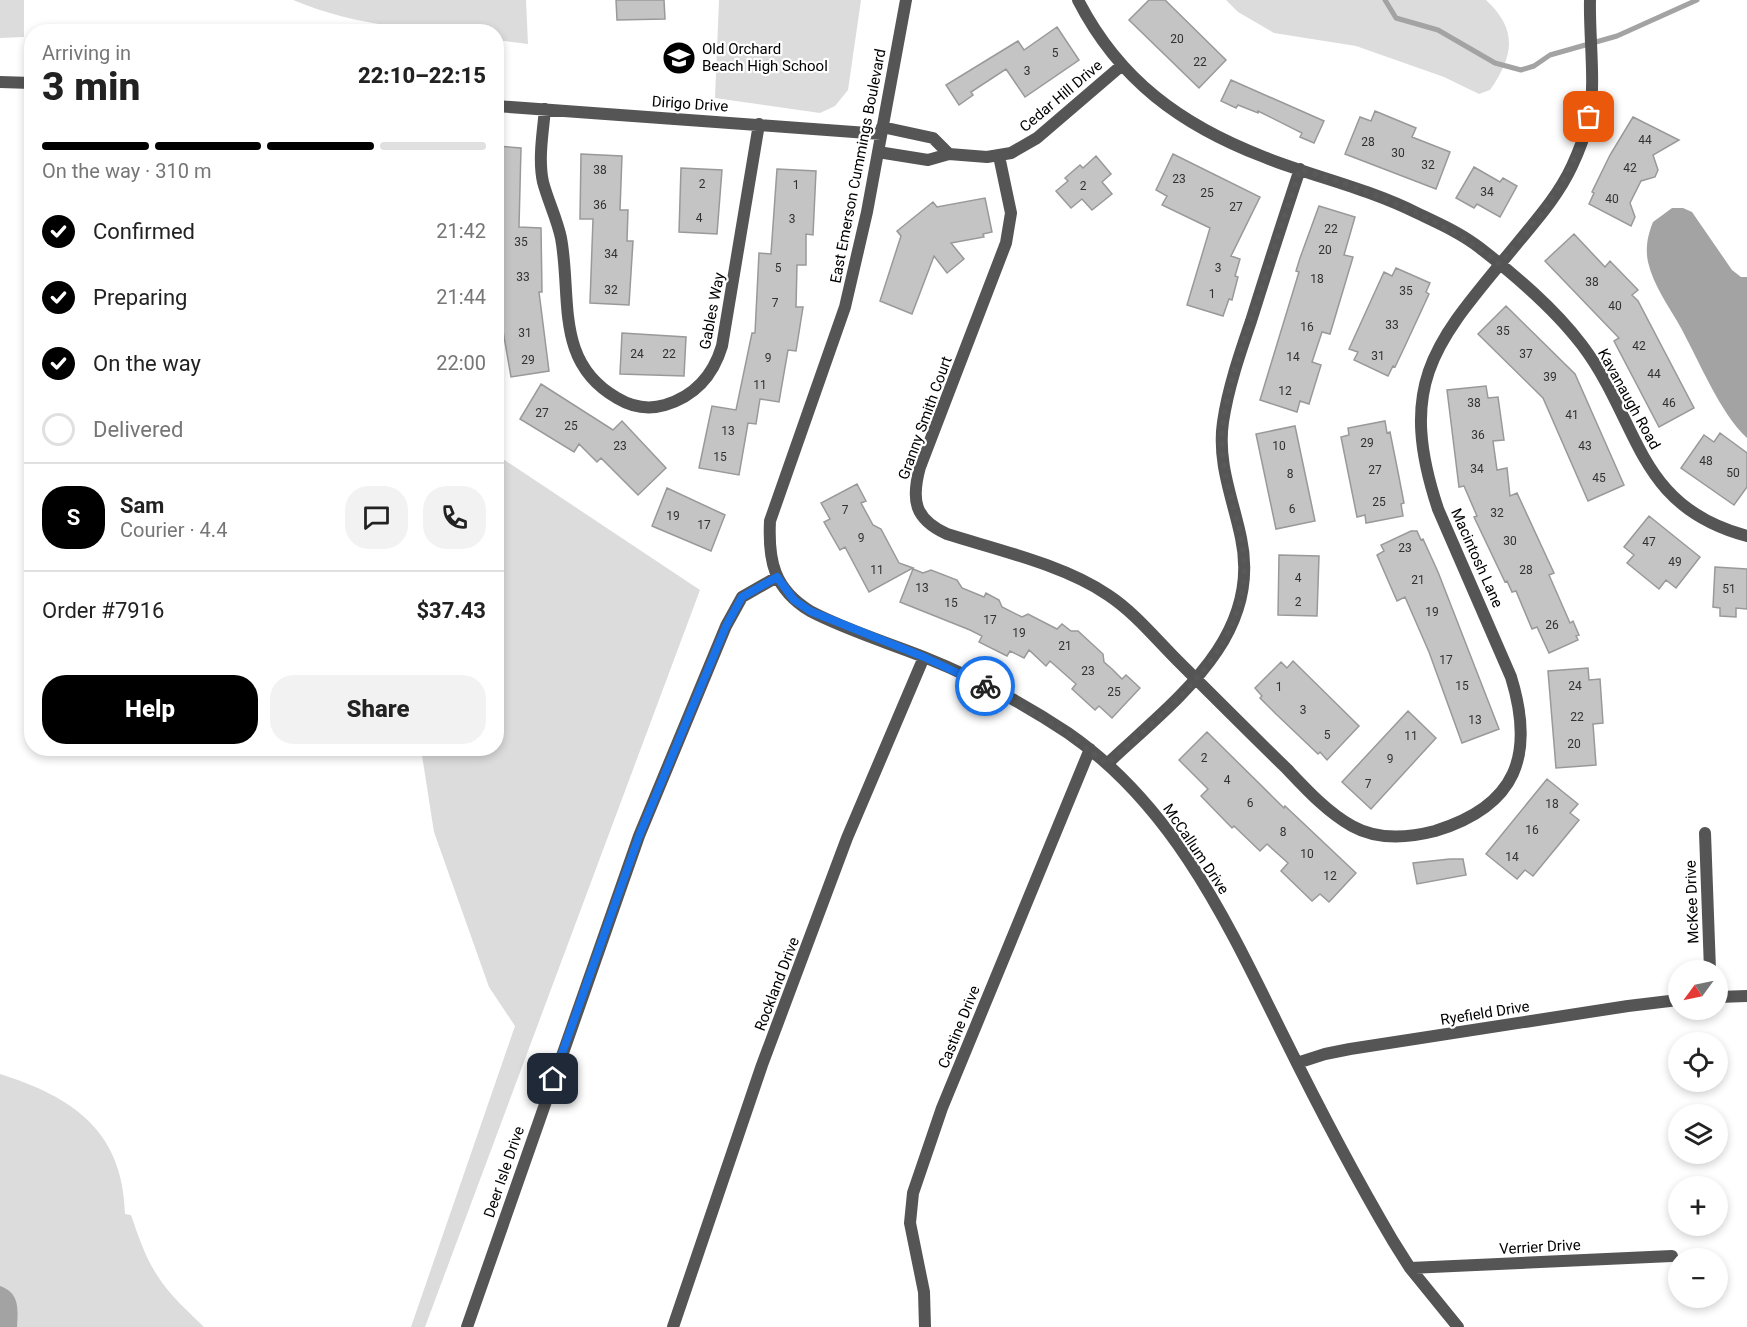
<!DOCTYPE html>
<html lang="en">
<head>
<meta charset="utf-8">
<style>
  :root { --surface:#fff; --page:#f2f2f2; --text:#222; --muted:#767676; --line:#e0e0e0; --accent:#000 }
  body { margin:0; font-family:Roboto,sans-serif; background:var(--page); color:var(--text); height:100vh; display:flex; flex-direction:column; font-size:22px; white-space:nowrap }
  * { box-sizing:border-box; margin:0 }
  p { font-size:20px; color:var(--muted) }
  .icon { flex:none; width:33px; height:33px; fill:none; stroke:currentColor; stroke-width:2; stroke-linecap:round; stroke-linejoin:round }
  .map { position:relative; flex:1; overflow:hidden }
  .side { position:absolute; left:24px; top:24px; width:480px; height:732px; display:flex; flex-direction:column; background:var(--surface); border-radius:24px; box-shadow:0 3px 9px #0003 }
  .side>* { flex:none }
  .needle { width:39px; rotate:237deg }
  .fabs { position:absolute; left:1668px; top:960px; display:grid; gap:12px }
  .fabs a { display:grid; place-items:center; width:60px; height:60px; border-radius:50%; background:var(--surface); box-shadow:0 3px 9px #0003; font-size:30px }
  .pin { position:absolute; display:grid; place-items:center; width:51px; height:51px; color:#fff; margin:-26px; border-radius:12px; box-shadow:0 3px 9px #0006 }
  .courier { position:absolute; display:grid; place-items:center; width:60px; height:60px; margin:-30px; border:4px solid #1a73e8; border-radius:50%; background:#fff; color:#222; box-shadow:0 2px 8px #0007 }
  .headline em { font-style:normal; font-weight:800 }
  .headline div { display:flex; flex-direction:column-reverse }
  .headline { display:flex; align-items:center; justify-content:space-between; height:102px; padding:0 18px }
  h1 { font-size:39px; font-weight:800; line-height:45px }
  .bar { display:grid; grid-template-columns:repeat(4,1fr); gap:9px 6px; align-content:center; height:72px; padding:0 18px }
  .bar i { height:8px; border-radius:4px; background:var(--line) }
  .bar .active { background:var(--accent) }
  .bar p { grid-column:span 4 }
  .line { display:flex; align-items:center; gap:15px; padding:0 18px; border-top:2px solid var(--line) }
  .line div { flex:1 }
  .round { display:grid; place-items:center; flex:none; width:63px; height:63px; border-radius:24px; background:var(--page) }
  ol { padding:0 18px; list-style:none }
  li { display:flex; align-items:center; gap:18px; height:66px }
  li p { margin-inline-start:auto }
  li .icon { padding:6px; border-radius:50%; background:var(--accent); color:#fff; stroke-width:4 }
  li:last-child { color:var(--muted) }
  li i { width:33px; height:33px; border:3px solid var(--line); border-radius:50% }
  .cta { display:flex; gap:12px; margin-top:auto; padding:12px 18px }
  .cta a { flex:1; height:69px; border-radius:24px; background:var(--accent); color:#fff; font-size:24px; font-weight:800; line-height:69px; text-align:center }
  .cta a+a { background:var(--page); color:var(--text) }
  .map>svg:first-child { display:block }
</style>
</head>
<body>
<div class="map">
<svg width="1747" height="1327" viewBox="0 0 1747 1327">
  <rect width="100%" height="100%" fill="#fff"/>
  <path fill="#dcdcdc" d="M0 0H24V37L0 38Z
    M293 0H526L528 44 497 40 496 32C426 32 358 27 293 0Z
    M719 0H861L848 90 835 106 820 113 715 98Z
    M1226 0H1486C1518 30 1514 55 1490 90L1479 94 1444 77 1356 46 1274 33 1238 12Z
    M497 455 700 590 425 1327H411L515 1026 489 987 434 832 421 749 496 748Z
    M0 1074C73 1097 123 1131 125 1214L131 1215C138 1235 145 1257 157 1275 169 1295 188 1311 204 1327H0Z"/>
  <path fill="#a3a3a3" d="M1672 208H1683L1692 212 1732 270 1741 277H1747V438C1720 413 1699 361 1681 328 1670 308 1653 285 1648 262 1645 248 1648 234 1653 222Z
    M0 1286C20 1293 18 1309 17 1327H0Z"/>
  <g fill="none" stroke-linecap="round" stroke-linejoin="round">
    <path stroke="#a3a3a3" stroke-width="5" d="M1385 0 1396 18 1438 30 1495 63 1521 70 1534 66 1550 55 1617 36 1697 0"/>
  </g>
  <path fill="#c4c4c4" stroke="#999" stroke-width="1.5" d="M616 0H664L665 19 617 20Z
    M1149 0H1165L1226 60 1199 88 1129 20Z
    M1057 27 1079 60 1025 97 1006 69 971 92 973 95 959 105 946 85 1018 41 1024 50Z
    M1231 80 1324 121 1314 143 1300 137 1302 133 1258 111V113L1238 105 1236 108 1221 101Z
    M1375 111 1416 128 1412 137 1450 152 1436 189 1345 154 1360 117 1371 121Z
    M1633 117 1679 140 1653 155 1658 170 1655 177 1641 181 1630 203 1635 217 1631 226 1589 204 1594 193 1592 192 1610 155Z
    M496 146 521 148 519 227 541 228 542 292H539L549 371 511 377 502 325 496 326V280L501 281 502 238H496Z
    M581 154 622 156 620 210H628L627 241H633L629 305 590 303 593 219H580Z
    M1173 154 1260 197 1231 256 1240 259 1235 276 1238 277 1232 300 1229 299 1223 316 1187 305 1210 228 1162 205 1167 196 1156 190Z
    M1096 156 1111 174 1102 182 1112 194 1092 210 1082 199 1071 208 1056 191 1068 181 1065 178 1080 165 1083 168Z
    M1474 167 1500 182 1503 178 1517 186 1500 217 1477 204 1474 208 1456 198Z
    M681 168 722 170 717 234 679 232Z
    M777 169 816 171 813 235 806 234V265H797L796 307H803L796 351 788 350 779 402 760 399 756 424 748 423 739 475 699 468 712 406 736 410 752 333H755L759 253 771 254Z
    M985 198 992 232 983 234 984 237 951 243 964 259 947 273 934 256 912 314 880 301 901 236 897 231 933 202 937 207Z
    M1319 206 1355 217 1344 255 1353 257 1330 334 1322 332 1312 362 1321 365 1309 404 1300 401 1297 412 1260 400 1299 272 1296 271 1300 258Z
    M1574 234 1605 267 1610 261 1638 290 1632 295 1638 301 1694 408 1659 427 1614 341 1619 338 1545 261Z
    M1396 268 1430 283 1426 292 1429 294 1405 346 1395 367 1393 366 1388 376 1354 360 1358 352 1349 349 1384 272 1392 276Z
    M1506 306 1575 374 1624 485 1588 501 1543 398 1478 334Z
    M622 333 686 337 684 376 620 374Z
    M541 384 613 430 622 421 666 468 638 495 601 458 597 462 579 444 574 452 520 419Z
    M1486 386 1488 398 1498 397 1504 440 1493 441 1497 470 1507 468 1510 496 1517 493 1554 573 1549 575 1570 623 1573 621 1579 635 1576 636 1578 640 1549 653 1537 627 1532 629 1516 591 1512 592 1507 581 1505 582 1474 517 1477 516 1464 486 1459 487 1447 390Z
    M1385 421 1387 433 1390 432 1398 472 1404 503 1401 504 1403 516 1366 523 1365 515 1357 517 1341 437 1349 435 1348 428Z
    M1295 426 1315 521 1276 529 1256 434Z
    M1720 433 1747 453V487L1734 505 1681 468 1704 435 1714 442Z
    M857 484 866 501 861 503 873 525 881 529 899 563 913 568 869 592 845 547 840 550 824 522 830 519 821 503Z
    M667 488 725 515 711 551 652 526Z
    M1649 516 1700 557 1676 588 1666 580 1659 589 1627 563 1634 555 1624 547Z
    M1411 531H1417L1421 540 1423 539 1438 572 1499 729 1462 743 1429 652 1405 597 1397 601 1377 555 1384 551 1381 545Z
    M1279 555 1319 556 1317 616 1278 615Z
    M1715 567 1747 569V609L1736 608V617L1720 616V608L1713 607Z
    M913 569 923 573 931 570 957 580 962 588 984 597 986 593 999 600 1002 607 1022 617 1028 614 1057 629 1062 624 1071 631H1078L1103 654 1104 662 1112 669 1122 679 1126 675 1140 688 1112 718 1099 706 1095 710 1072 689 1076 684 1050 661 1046 666 1029 650 1024 658 1010 651 1007 656 979 642 982 636 970 630 900 602Z
    M1293 661 1359 726 1327 760 1320 752 1318 754 1276 714 1260 698 1262 696 1255 688 1281 662 1287 668Z
    M1588 668 1589 680 1600 679 1603 723 1593 724 1596 765 1556 768 1548 671Z
    M1408 711 1436 738 1371 809 1342 782Z
    M1207 732 1284 808 1285 806 1356 873 1329 902 1320 894 1312 901 1281 871 1288 863 1267 844 1260 851 1234 826 1232 828 1201 796 1208 789 1179 760Z
    M1547 779 1578 804 1570 813 1579 820 1533 876 1525 870 1517 879 1486 854Z
    M1450 859H1463L1466 875 1417 884 1413 863Z"/>
  <g fill="none" stroke-linecap="round" stroke-linejoin="round">
    <path stroke="#555" stroke-width="12" d="M906 0 867 212 845 307 770 521C768 561 774 589 810 611 846 630 886 642 924 657 974 677 1023 703 1068 733 1175 807 1228 924 1284 1037 1318 1106 1354 1175 1393 1241L1410 1268 1458 1327
      M1078 0C1119 80 1181 125 1264 157 1314 177 1367 188 1417 213 1438 223 1461 233 1480 248 1516 276 1554 308 1582 345 1641 423 1635 506 1747 536
      M0 82 32 83
      M496 106 881 134
      M545 109C543 132 538 159 543 182 548 201 557 219 561 238 572 298 554 362 617 398 632 407 648 410 665 405 695 396 713 376 722 346L759 124
      M882 127 933 138 949 154
      M878 152 928 160 949 154 987 157 1011 153 1037 138 1121 66
      M999 156 1011 213 1006 243 920 467C911 500 914 519 947 534 998 550 1064 565 1108 595 1134 612 1155 638 1177 660 1214 697 1250 733 1287 769 1306 789 1327 812 1352 826 1377 840 1408 838 1435 831 1517 806 1535 755 1511 677L1438 509C1394 377 1440 338 1520 240 1539 217 1559 194 1572 166 1579 151 1585 135 1589 119 1596 85 1589 36 1590 0
      M1107 764C1171 703 1263 639 1241 538 1233 499 1217 463 1223 422 1228 388 1240 353 1251 321 1267 270 1283 220 1300 169
      M1705 833 1710 970
      M1718 997 1747 996
      M1297 1063 1325 1054 1350 1049 1628 1006 1678 1000
      M1410 1268 1672 1256
      M467 1327 639 836 726 626 742 597 777 577
      M673 1327 762 1065 847 838 924 657
      M925 1327 924 1292 910 1223 913 1193 942 1108 1090 749"/>
  </g>
  <g fill="none" stroke-linecap="round" stroke-linejoin="round">
    <path stroke="#595959" stroke-width="6" stroke-dasharray="0 10.8" d="M985 686 1067 733 1107 764C1171 704 1263 639 1241 538 1233 499 1217 462 1223 422 1228 386 1241 350 1252 317 1268 267 1284 218 1300 169 1372 192 1440 217 1500 264 1540 215 1572 180 1589 117"/>
    <path stroke="#1a73e8" stroke-width="8" d="M553 1079 639 836 726 626 742 597 777 577 794 600 810 611 924 657 985 686"/>
  </g>
  <defs>
    <symbol id="school-disc" viewBox="-11 -11 22 22"><circle r="9.5" fill="#000" stroke="#fff"/><path d="M0-5L7-2L0 1L-7-2ZM-4 1L0 2.5L4 1V4Q0 6-4 4Z" fill="#fff"/></symbol>
  </defs>
  <g fill-rule="evenodd">
    <use href="#school-disc" x="660" y="39" width="38" height="38"/>
  </g>
  <g text-anchor="middle" stroke-width="4.5" stroke-linejoin="round" paint-order="stroke">
    <g font-size="12" fill="#313131">
      <text x="1177" y="43">20</text>
      <text x="1055" y="57">5</text>
      <text x="1200" y="66">22</text>
      <text x="1027" y="75">3</text>
      <text x="1645" y="144">44</text>
      <text x="1368" y="146">28</text>
      <text x="1398" y="157">30</text>
      <text x="1428" y="169">32</text>
      <text x="1630" y="172">42</text>
      <text x="600" y="174">38</text>
      <text x="1179" y="183">23</text>
      <text x="702" y="188">2</text>
      <text x="796" y="189">1</text>
      <text x="1083" y="190">2</text>
      <text x="1487" y="196">34</text>
      <text x="1207" y="197">25</text>
      <text x="1612" y="203">40</text>
      <text x="600" y="209">36</text>
      <text x="1236" y="211">27</text>
      <text x="699" y="222">4</text>
      <text x="792" y="223">3</text>
      <text x="1331" y="233">22</text>
      <text x="521" y="246">35</text>
      <text x="1325" y="254">20</text>
      <text x="611" y="258">34</text>
      <text x="778" y="272">5</text>
      <text x="1218" y="272">3</text>
      <text x="523" y="281">33</text>
      <text x="1317" y="283">18</text>
      <text x="1592" y="286">38</text>
      <text x="611" y="294">32</text>
      <text x="1406" y="295">35</text>
      <text x="1212" y="298">1</text>
      <text x="775" y="307">7</text>
      <text x="1615" y="310">40</text>
      <text x="1392" y="329">33</text>
      <text x="1307" y="331">16</text>
      <text x="1503" y="335">35</text>
      <text x="525" y="337">31</text>
      <text x="1639" y="350">42</text>
      <text x="637" y="358">24</text>
      <text x="669" y="358">22</text>
      <text x="1526" y="358">37</text>
      <text x="1378" y="360">31</text>
      <text x="1293" y="361">14</text>
      <text x="768" y="362">9</text>
      <text x="528" y="364">29</text>
      <text x="1654" y="378">44</text>
      <text x="1550" y="381">39</text>
      <text x="760" y="389">11</text>
      <text x="1285" y="395">12</text>
      <text x="1474" y="407">38</text>
      <text x="1669" y="407">46</text>
      <text x="542" y="417">27</text>
      <text x="1572" y="419">41</text>
      <text x="571" y="430">25</text>
      <text x="728" y="435">13</text>
      <text x="1478" y="439">36</text>
      <text x="1367" y="447">29</text>
      <text x="620" y="450">23</text>
      <text x="1279" y="450">10</text>
      <text x="1585" y="450">43</text>
      <text x="720" y="461">15</text>
      <text x="1706" y="465">48</text>
      <text x="1477" y="473">34</text>
      <text x="1375" y="474">27</text>
      <text x="1733" y="477">50</text>
      <text x="1290" y="478">8</text>
      <text x="1599" y="482">45</text>
      <text x="1379" y="506">25</text>
      <text x="1292" y="513">6</text>
      <text x="845" y="514">7</text>
      <text x="1497" y="517">32</text>
      <text x="673" y="520">19</text>
      <text x="704" y="529">17</text>
      <text x="861" y="542">9</text>
      <text x="1510" y="545">30</text>
      <text x="1649" y="546">47</text>
      <text x="1405" y="552">23</text>
      <text x="1675" y="566">49</text>
      <text x="877" y="574">11</text>
      <text x="1526" y="574">28</text>
      <text x="1298" y="582">4</text>
      <text x="1418" y="584">21</text>
      <text x="922" y="592">13</text>
      <text x="1729" y="593">51</text>
      <text x="1298" y="606">2</text>
      <text x="951" y="607">15</text>
      <text x="1432" y="616">19</text>
      <text x="990" y="624">17</text>
      <text x="1552" y="629">26</text>
      <text x="1019" y="637">19</text>
      <text x="1065" y="650">21</text>
      <text x="1446" y="664">17</text>
      <text x="1088" y="675">23</text>
      <text x="1462" y="690">15</text>
      <text x="1575" y="690">24</text>
      <text x="1279" y="691">1</text>
      <text x="1114" y="696">25</text>
      <text x="1303" y="714">3</text>
      <text x="1577" y="721">22</text>
      <text x="1475" y="724">13</text>
      <text x="1327" y="739">5</text>
      <text x="1411" y="740">11</text>
      <text x="1574" y="748">20</text>
      <text x="1204" y="762">2</text>
      <text x="1390" y="763">9</text>
      <text x="1227" y="784">4</text>
      <text x="1368" y="788">7</text>
      <text x="1250" y="807">6</text>
      <text x="1552" y="808">18</text>
      <text x="1532" y="834">16</text>
      <text x="1283" y="836">8</text>
      <text x="1307" y="858">10</text>
      <text x="1512" y="861">14</text>
      <text x="1330" y="880">12</text>
    </g>
    <g font-size="15" fill="#000" stroke="#fff" text-anchor="start">
      <text x="702" y="54">Old Orchard<tspan x="702" dy="17">Beach High School</tspan></text>
    </g>
    <g font-size="15" fill="#000" stroke="#fff">
      <text transform="translate(1061 96) rotate(-40)" y="5">Cedar Hill Drive</text>
      <text transform="translate(690 104) rotate(4)" y="5">Dirigo Drive</text>
      <text transform="translate(858 166) rotate(-79)" y="5">East Emerson Cummings Boulevard</text>
      <text transform="translate(712 311) rotate(-79)" y="5">Gables Way</text>
      <text transform="translate(1629 399) rotate(61)" y="5">Kavanaugh Road</text>
      <text transform="translate(925 418) rotate(-70)" y="5">Granny Smith Court</text>
      <text transform="translate(1477 558) rotate(66)" y="5">Macintosh Lane</text>
      <text transform="translate(1196 849) rotate(56)" y="5">McCallum Drive</text>
      <text transform="translate(1692 902) rotate(-92)" y="5">McKee Drive</text>
      <text transform="translate(777 984) rotate(-69)" y="5">Rockland Drive</text>
      <text transform="translate(1485 1013) rotate(-9)" y="5">Ryefield Drive</text>
      <text transform="translate(959 1027) rotate(-68)" y="5">Castine Drive</text>
      <text transform="translate(504 1172) rotate(-71)" y="5">Deer Isle Drive</text>
      <text transform="translate(1540 1247) rotate(-3)" y="5">Verrier Drive</text>
    </g>
  </g>
</svg>
<div class="fabs">
<a><svg class="needle" viewBox="-14 -14 28 28"><path d="M0-13l5 13h-10z" fill="#e53935"/><path d="M0 13l5-13h-10z" fill="#767676"/></svg></a>
<a><svg class="icon" aria-label="locate" viewBox="0 0 24 24"><circle cx="12" cy="12" r="6"/><path d="M12 2v4M12 18v4M2 12h4M18 12h4"/></svg></a>
<a><svg class="icon" aria-label="layers" viewBox="0 0 24 24"><path d="M12 4l9 5-9 5-9-5zM3 14l9 5 9-5"/></svg></a>
<a>+</a>
<a>−</a>
</div>
<div class="pin" style="left:1589px;top:117px;background:#ea580c"><svg class="icon" aria-label="bag" viewBox="0 0 24 24"><path d="M5 8h14l-1 12H6zM9 8a3 3 0 0 1 6 0"/></svg></div>
<div class="pin" style="left:553px;top:1079px;background:#1f2937"><svg class="icon" aria-label="home" viewBox="0 0 24 24"><path d="M3 11l9-7 9 7M6 9v11h12V9"/></svg></div>
<div class="courier" style="left:985px;top:686px"><svg class="icon" aria-label="bike" viewBox="0 0 24 24"><circle cx="6" cy="16" r="4"/><circle cx="18" cy="16" r="4"/><path d="M6 16l4-8h5l3 8M10 8l3 8H6M13 5h3"/></svg></div>
<section class="side">
<div class="headline"><div><h1>3 min</h1><p>Arriving in</p></div><em>22:10–22:15</em></div>
<div class="bar"><i class="active"></i><i class="active"></i><i class="active"></i><i></i><p>On the way · 310 m</p></div>
<ol>
<li><svg class="icon" aria-label="check" viewBox="0 0 24 24"><path d="M5 12l5 5 9-10"/></svg>Confirmed<p>21:42</p></li>
<li><svg class="icon" aria-label="check" viewBox="0 0 24 24"><path d="M5 12l5 5 9-10"/></svg>Preparing<p>21:44</p></li>
<li><svg class="icon" aria-label="check" viewBox="0 0 24 24"><path d="M5 12l5 5 9-10"/></svg>On the way<p>22:00</p></li>
<li><i></i>Delivered</li>
</ol>
<div class="line" style="height:108px"><b class="round" style="background:var(--accent);color:#fff">S</b><div><b>Sam</b><p>Courier · 4.4</p></div><a class="round"><svg class="icon" aria-label="chat" viewBox="0 0 24 24"><path d="M4 5h16v11H9l-5 4z"/></svg></a><a class="round"><svg class="icon" aria-label="phone" viewBox="0 0 24 24"><path d="M5 4h4l2 5-3 2q2 4 5 5l2-3 5 2v4C11 20 4 13 5 4z"/></svg></a></div>
<div class="line" style="height:78px"><div>Order #7916</div><b>$37.43</b></div>
<div class="cta"><a>Help</a><a>Share</a></div>
</section>
</div>
</body>
</html>
